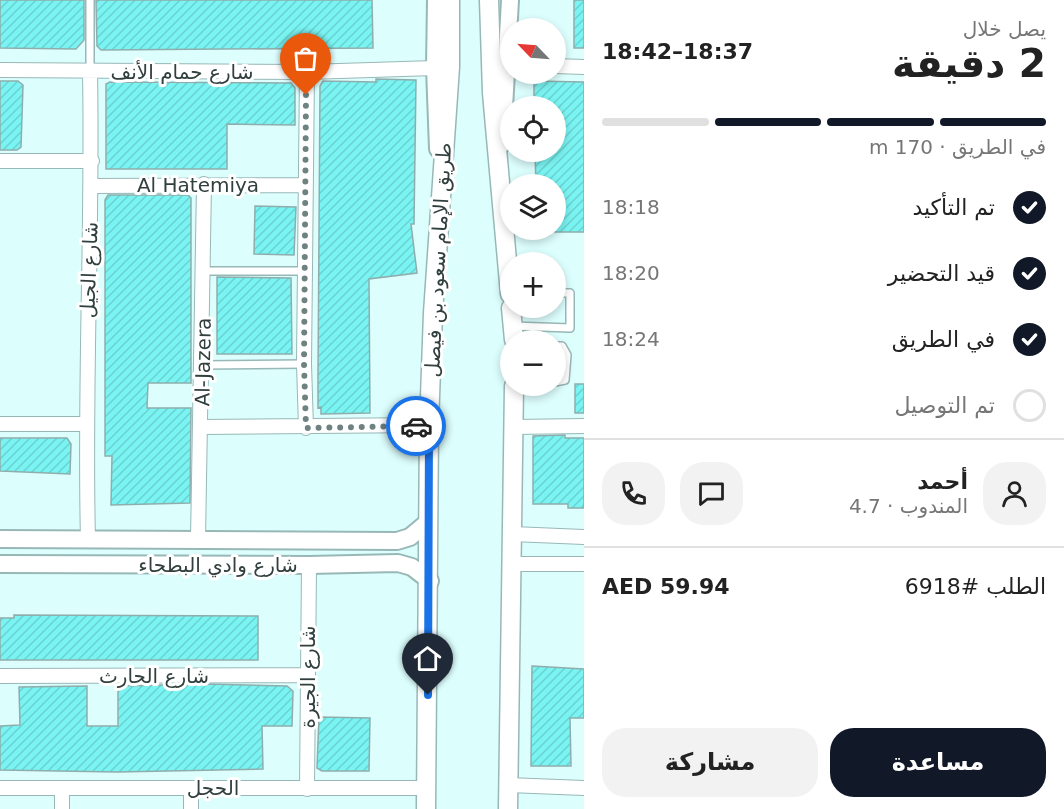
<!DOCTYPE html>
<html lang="ar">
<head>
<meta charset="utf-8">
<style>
  :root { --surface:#fff; --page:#f2f2f2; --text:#222; --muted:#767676; --line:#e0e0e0; --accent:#111827 }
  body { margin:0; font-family:"DejaVu Sans","Noto Naskh Arabic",sans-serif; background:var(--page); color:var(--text); direction:rtl; height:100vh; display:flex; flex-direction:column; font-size:22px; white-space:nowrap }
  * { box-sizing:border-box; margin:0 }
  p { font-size:20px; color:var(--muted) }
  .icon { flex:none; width:33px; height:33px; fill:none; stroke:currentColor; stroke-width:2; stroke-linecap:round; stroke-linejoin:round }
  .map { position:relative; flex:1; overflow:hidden; direction:ltr }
  .panel { display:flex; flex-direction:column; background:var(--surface); width:480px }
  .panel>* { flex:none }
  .needle { width:39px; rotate:295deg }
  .fabs { position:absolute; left:500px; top:18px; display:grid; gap:12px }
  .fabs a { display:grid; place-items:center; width:66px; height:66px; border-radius:50%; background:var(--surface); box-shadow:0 3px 9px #0003; font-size:30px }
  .pin { position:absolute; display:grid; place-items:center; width:51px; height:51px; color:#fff; margin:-62px -26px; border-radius:50% 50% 50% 0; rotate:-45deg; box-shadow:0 0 6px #0007 }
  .pin .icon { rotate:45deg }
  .courier { position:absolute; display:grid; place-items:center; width:60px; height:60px; margin:-30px; border:4px solid #1a73e8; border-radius:50%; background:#fff; color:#222; box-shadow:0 2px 8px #0007 }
  .summary em { font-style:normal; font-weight:600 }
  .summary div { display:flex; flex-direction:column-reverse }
  .summary { display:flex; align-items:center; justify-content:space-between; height:102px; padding:0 18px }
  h1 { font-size:39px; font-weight:600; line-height:45px }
  .bar { display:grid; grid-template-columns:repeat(4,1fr); gap:9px 6px; align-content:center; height:72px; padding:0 18px }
  .bar i { height:8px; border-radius:4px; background:var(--line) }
  .bar .current { background:var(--accent) }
  .bar p { grid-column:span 4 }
  .line { display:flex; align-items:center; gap:15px; padding:0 18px; border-top:2px solid var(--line) }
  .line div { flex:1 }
  .round { display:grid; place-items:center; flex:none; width:63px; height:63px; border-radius:24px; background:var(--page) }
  ol { padding:0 18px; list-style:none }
  li { display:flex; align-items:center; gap:18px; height:66px }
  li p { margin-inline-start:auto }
  li .icon { padding:6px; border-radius:50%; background:var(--accent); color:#fff; stroke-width:4 }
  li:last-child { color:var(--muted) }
  li i { width:33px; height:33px; border:3px solid var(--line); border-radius:50% }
  .cta { display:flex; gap:12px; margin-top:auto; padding:12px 18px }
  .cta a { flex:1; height:69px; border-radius:24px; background:var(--accent); color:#fff; font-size:24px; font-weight:600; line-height:69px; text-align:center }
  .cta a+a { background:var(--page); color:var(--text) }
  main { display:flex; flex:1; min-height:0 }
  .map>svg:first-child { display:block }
</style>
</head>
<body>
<main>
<section class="panel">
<div class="summary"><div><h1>2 دقيقة</h1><p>يصل خلال</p></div><em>18:37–18:42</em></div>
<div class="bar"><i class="current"></i><i class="current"></i><i class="current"></i><i></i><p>في الطريق · 170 m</p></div>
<ol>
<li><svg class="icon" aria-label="check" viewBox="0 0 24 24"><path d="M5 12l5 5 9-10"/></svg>تم التأكيد<p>18:18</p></li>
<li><svg class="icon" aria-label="check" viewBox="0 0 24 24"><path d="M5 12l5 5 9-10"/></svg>قيد التحضير<p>18:20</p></li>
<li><svg class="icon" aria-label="check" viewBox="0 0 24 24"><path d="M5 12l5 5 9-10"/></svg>في الطريق<p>18:24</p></li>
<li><i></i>تم التوصيل</li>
</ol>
<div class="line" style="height:108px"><a class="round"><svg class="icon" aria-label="person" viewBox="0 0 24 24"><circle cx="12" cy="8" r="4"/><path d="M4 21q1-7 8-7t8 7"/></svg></a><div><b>أحمد</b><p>المندوب · 4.7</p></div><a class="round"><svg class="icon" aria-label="chat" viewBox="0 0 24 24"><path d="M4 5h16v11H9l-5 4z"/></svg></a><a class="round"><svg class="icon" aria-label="phone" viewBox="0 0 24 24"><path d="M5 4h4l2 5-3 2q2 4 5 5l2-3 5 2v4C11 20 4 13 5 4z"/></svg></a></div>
<div class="line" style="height:78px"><div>الطلب #6918</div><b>AED 59.94</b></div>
<div class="cta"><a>مساعدة</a><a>مشاركة</a></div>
</section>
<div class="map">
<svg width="584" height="809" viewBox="0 0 584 809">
  <defs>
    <pattern id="building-hatch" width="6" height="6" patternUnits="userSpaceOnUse" patternTransform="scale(1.5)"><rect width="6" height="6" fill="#7af4f2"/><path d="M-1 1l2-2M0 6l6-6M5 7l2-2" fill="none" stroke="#6ad2d1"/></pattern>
  </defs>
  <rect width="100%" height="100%" fill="#dcfefd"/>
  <path fill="url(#building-hatch)" stroke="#8eaead" stroke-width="1.5" d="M0 0H84V40L76 49 0 48Z
    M96 0H372L373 48 101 50 97 46Z
    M574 0H584V48H574Z
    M376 79 416 80 414 224H411L417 273 369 279 370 413 321 414V407L318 408V376L320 86 323 81 376 82Z
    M0 81H18L23 85 21 147 17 150H0Z
    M534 81 584 82V232H555V184H536L535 152H555V106H534Z
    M110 82 291 83 295 88V125L227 124V169H106V84Z
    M108 195H188L191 198V383H148L147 408H191L190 503 111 505 112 456H105V200Z
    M255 206 296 207 294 255 254 254Z
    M217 277 291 278 292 354H217Z
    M575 384H584V413H575Z
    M565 435V438H584V508H568V504H533V436Z
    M0 438H67L71 444 70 474 0 471Z
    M14 615 258 616V660H0V618H14Z
    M532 666 584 669V718H570L571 766H531Z
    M206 684 287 686 293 691 292 726H262L263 769 117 772 0 770V726L20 725 19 687 87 686V726H118V686Z
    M319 717 370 718 369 771H322L317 768Z"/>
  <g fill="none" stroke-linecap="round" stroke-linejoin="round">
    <defs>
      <path id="service" d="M90 72V0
        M204 271H306
        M513 326 570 328V293H555
        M555 346H562L567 355 565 380 555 382
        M203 365 304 364"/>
      <path id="minor" d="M555 66 584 67
        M0 70 307 72 435 68
        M0 161H92
        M92 186 305 185
        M0 424H85
        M201 427 429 425
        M513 427 584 426
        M306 428 304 364 307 72
        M512 534 584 537
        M88 540C84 384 93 228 90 72
        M198 540 204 184
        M512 564H584
        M0 676 308 675
        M507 785 584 788
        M0 788H426
        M307 789 309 565
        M62 809V789
        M191 809V788"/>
      <path id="tertiary" d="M436 0 435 68 438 149
        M502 144 510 0
        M0 539 397 541 410 537 428 522
        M0 564 309 565 398 563 412 567 430 581"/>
      <path id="secondary" d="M489 0 492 93 510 294
        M511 308 514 340
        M426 809 429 425 433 313 450 67V0
        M508 809 514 386"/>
    </defs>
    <use href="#service" stroke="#98b8b7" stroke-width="10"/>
    <use href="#minor" stroke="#98b8b7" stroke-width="16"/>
    <use href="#tertiary" stroke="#98b8b7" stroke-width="20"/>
    <use href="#secondary" stroke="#98b8b7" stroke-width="21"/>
    <use href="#service" stroke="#fff" stroke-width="7"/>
    <use href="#minor" stroke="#fff" stroke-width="14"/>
    <use href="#tertiary" stroke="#fff" stroke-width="16"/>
    <use href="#secondary" stroke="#fff" stroke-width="18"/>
  </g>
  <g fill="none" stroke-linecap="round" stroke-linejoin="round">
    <path stroke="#6d8281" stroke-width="6" stroke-dasharray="0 10.8" d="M306 95 304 364 306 428 416 426"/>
    <path stroke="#1a73e8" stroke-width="8" d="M416 426 429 425 428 695"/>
  </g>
  <g text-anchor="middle" stroke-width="6" stroke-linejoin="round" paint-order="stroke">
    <g font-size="20" fill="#313f3e" stroke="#fff">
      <text x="182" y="79">شارع حمام الأنف</text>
      <text x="198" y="192">Al Hatemiya</text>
      <text transform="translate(438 260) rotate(-87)" y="7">طريق الإمام سعود بن فيصل</text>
      <text transform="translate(89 270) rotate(-88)" y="7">شارع الجيل</text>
      <text transform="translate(203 362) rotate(-89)" y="7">Al-Jazera</text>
      <text x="218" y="572">شارع وادي البطحاء</text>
      <text x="154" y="683">شارع الحارث</text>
      <text transform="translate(308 677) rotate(-90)" y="7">شارع الجيرة</text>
      <text x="213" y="795">الحجل</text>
    </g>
  </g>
</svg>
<div class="fabs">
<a><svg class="needle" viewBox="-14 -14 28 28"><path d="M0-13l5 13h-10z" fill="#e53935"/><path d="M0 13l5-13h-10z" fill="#767676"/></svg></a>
<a><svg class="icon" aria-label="locate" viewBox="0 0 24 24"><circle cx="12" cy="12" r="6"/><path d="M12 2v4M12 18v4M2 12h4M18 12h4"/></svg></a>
<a><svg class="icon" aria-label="layers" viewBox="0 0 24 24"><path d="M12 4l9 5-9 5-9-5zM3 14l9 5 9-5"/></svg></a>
<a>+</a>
<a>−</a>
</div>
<div class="pin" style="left:306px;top:95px;background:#ea580c"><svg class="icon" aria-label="bag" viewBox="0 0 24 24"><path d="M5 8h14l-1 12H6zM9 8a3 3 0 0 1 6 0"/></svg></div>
<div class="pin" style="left:428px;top:695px;background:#1f2937"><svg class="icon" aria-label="home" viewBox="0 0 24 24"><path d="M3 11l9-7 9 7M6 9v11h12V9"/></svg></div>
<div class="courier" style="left:416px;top:426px"><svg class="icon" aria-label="car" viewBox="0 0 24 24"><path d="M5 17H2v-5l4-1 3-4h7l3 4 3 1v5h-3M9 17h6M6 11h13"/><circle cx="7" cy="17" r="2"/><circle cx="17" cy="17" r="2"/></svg></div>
</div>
</main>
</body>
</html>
